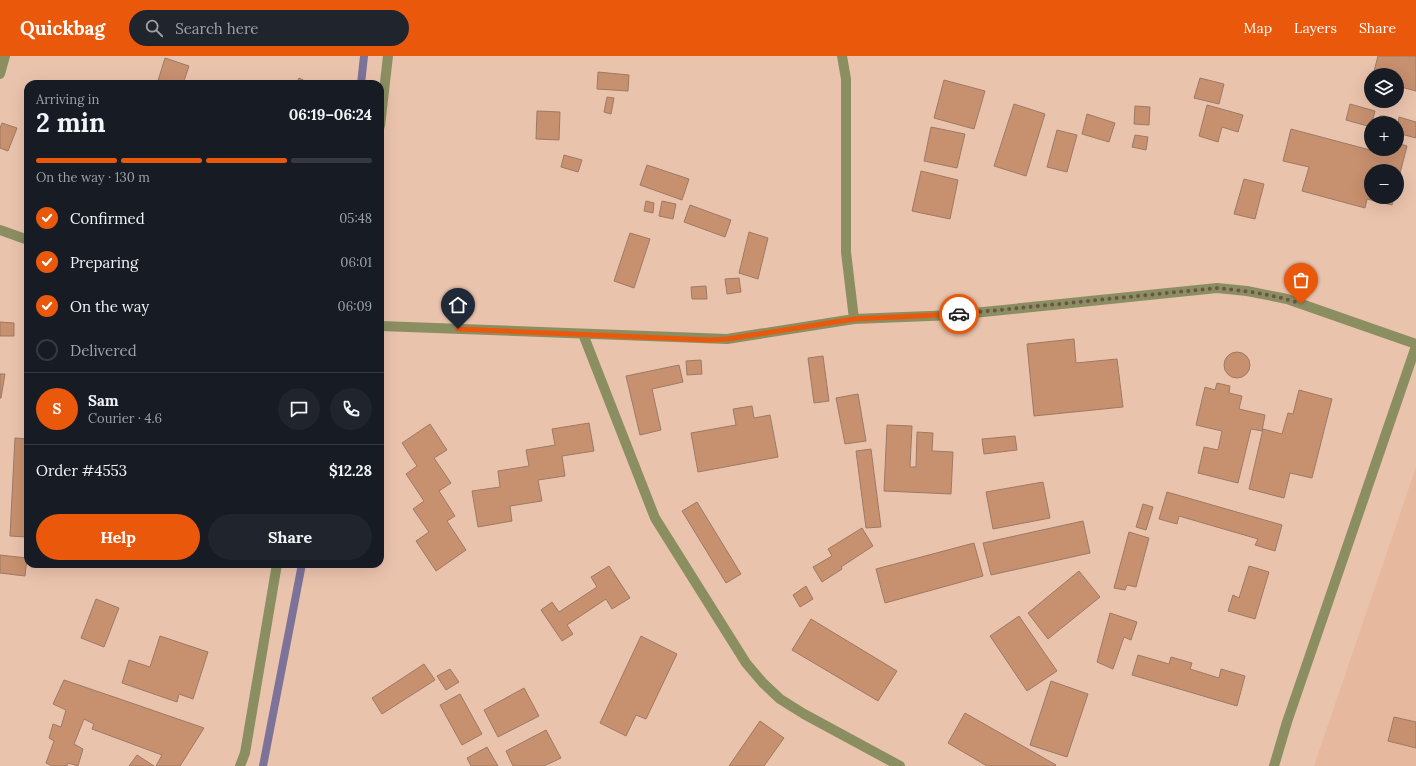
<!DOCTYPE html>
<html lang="en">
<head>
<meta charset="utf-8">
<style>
  :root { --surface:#171b24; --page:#20242c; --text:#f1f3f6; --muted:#9ea1a6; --line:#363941; --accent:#ea580c }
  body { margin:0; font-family:Lora,serif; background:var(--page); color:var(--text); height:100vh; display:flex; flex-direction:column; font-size:15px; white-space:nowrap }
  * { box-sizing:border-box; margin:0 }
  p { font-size:13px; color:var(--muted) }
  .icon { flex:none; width:22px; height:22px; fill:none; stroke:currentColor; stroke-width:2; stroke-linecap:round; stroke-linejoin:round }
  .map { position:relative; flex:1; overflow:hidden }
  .drawer { position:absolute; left:24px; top:24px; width:360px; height:488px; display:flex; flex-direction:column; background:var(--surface); border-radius:12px; box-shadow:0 4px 16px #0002 }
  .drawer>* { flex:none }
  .buttons { position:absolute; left:1364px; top:12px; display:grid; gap:8px }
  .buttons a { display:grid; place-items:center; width:40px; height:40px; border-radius:50%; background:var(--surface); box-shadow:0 4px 16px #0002; font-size:20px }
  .pin { position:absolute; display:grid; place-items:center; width:34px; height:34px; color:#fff; margin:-41px -17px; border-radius:50% 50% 50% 0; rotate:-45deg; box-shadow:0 0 4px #0007 }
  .pin .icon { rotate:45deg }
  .courier { position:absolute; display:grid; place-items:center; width:40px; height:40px; margin:-20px; border:3px solid #ea580c; border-radius:50%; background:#fff; color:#222; box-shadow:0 1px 5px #0007 }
  .headline em { font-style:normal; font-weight:700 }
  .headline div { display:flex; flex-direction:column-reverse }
  .headline { display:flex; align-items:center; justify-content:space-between; height:68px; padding:0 12px }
  h1 { font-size:26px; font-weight:700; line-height:30px }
  .bar { display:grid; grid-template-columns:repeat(4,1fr); gap:6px 4px; align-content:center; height:48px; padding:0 12px }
  .bar i { height:5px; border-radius:3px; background:var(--line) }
  .bar .active { background:var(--accent) }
  .bar p { grid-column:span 4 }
  .line { display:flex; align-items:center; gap:10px; padding:0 12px; border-top:1px solid var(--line) }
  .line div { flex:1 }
  .round { display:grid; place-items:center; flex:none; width:42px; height:42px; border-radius:21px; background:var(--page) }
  ol { padding:0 12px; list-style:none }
  li { display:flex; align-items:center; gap:12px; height:44px }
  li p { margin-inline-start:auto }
  li .icon { padding:4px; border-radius:50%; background:var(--accent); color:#fff; stroke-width:4 }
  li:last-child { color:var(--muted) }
  li i { width:22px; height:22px; border:2px solid var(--line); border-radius:50% }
  .action { display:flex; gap:8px; margin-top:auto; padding:8px 12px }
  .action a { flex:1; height:46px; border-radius:24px; background:var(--accent); color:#fff; font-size:16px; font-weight:700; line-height:46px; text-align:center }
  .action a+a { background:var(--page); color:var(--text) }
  header { display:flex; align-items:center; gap:24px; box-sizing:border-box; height:56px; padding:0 20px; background:var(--accent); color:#fff }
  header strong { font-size:19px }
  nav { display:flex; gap:22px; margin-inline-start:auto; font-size:14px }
  .search { width:280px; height:36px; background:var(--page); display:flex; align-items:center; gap:10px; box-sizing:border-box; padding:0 14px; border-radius:22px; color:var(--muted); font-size:15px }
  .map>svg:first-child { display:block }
</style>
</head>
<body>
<header>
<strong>Quickbag</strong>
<div class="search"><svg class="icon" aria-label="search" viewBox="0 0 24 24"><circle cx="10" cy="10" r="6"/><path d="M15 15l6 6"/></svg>Search here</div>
<nav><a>Map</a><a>Layers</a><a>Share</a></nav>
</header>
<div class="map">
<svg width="1416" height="710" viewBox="0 0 1416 710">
  <rect width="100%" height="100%" fill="#eac3ad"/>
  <path fill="#e6b99e" d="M1416 411V710H1314Z"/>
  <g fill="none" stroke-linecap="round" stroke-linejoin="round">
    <path stroke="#7d7297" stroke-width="8" d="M361 28 364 0
      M263 710 302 508"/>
  </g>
  <path fill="#c7906f" stroke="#9d7a65" d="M1378 0H1416V35L1397 30V19H1373Z
    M165 2 189 10 183 28H157Z
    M598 16 629 19 628 35 597 33Z
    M299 22 311 28H296Z
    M1200 22 1224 28 1219 48 1194 42Z
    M944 24 985 35 974 73 934 62Z
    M607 41 614 42 611 58 604 56Z
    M1014 48 1045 58 1026 120 994 110Z
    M1350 48 1375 55 1371 71 1346 64Z
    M1207 49 1243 59 1238 76 1222 71 1218 86 1199 80Z
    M1135 50 1150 51 1149 69 1134 68Z
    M537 55 560 56 559 84 536 83Z
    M1087 58 1115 67 1109 86 1082 78Z
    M1380 60H1385L1389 63 1391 67H1374L1376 63Z
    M1399 61 1416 66V82L1397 77Z
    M2 67 17 72 8 95 0 92V72Z
    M931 71 965 78 957 112 924 105Z
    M1291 73 1374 95V93H1397V87L1407 90 1397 129V115H1371V141H1394L1392 149 1367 143 1365 152 1302 135 1309 111 1283 105Z
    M1057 74 1077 79 1067 116 1047 111Z
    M1135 79 1148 81 1146 94 1132 91Z
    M564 99 582 104 578 116 561 111Z
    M647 109 689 123 682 144 640 129Z
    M921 115 958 124 950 163 912 155Z
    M1244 123 1264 128 1255 163 1234 158Z
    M646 145 654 147 653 157 644 155Z
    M662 145 676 148 673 163 659 160Z
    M690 149 731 164 725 181 684 166Z
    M749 176 768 182 758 223 739 217Z
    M630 177 650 183 634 232 614 225Z
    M739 222 741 236 727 238 725 223Z
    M706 230 707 243H692L691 231Z
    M0 266 14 267V280H0Z
    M1074 283 1076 307 1117 303 1123 351 1034 360 1027 288Z
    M1224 309a13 13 0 1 1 26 0a13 13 0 1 1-26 0Z
    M823 300 829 345 814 347 808 302Z
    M701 304 702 318 687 319 686 305Z
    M679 309 683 326 652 333 661 374 640 379 626 320Z
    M0 318H5L1 342H0Z
    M1217 327 1230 330 1229 337 1242 340 1239 353 1265 359 1262 375 1251 373 1238 427 1198 417 1204 391 1218 394 1222 375 1196 369 1205 331 1215 334Z
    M1299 334 1332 343 1312 422 1290 417 1284 442 1249 433 1263 373 1282 378 1288 357 1293 358Z
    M858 338 866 385 845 388 836 342Z
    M752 350 754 362 770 359 778 401 698 416 691 377 736 369 733 353Z
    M589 367 594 395 562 400 565 420 538 424 542 445 510 450 512 465 478 471 472 435 500 431 498 415 529 410 526 394 555 389 552 373Z
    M430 368 447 394 434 402 451 427 439 435 455 460 447 465 466 494 436 515 416 485 429 476 413 453 424 445 406 418 417 410 402 387Z
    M887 369 912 370 910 411H916L917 376 933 377 932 395 953 396 951 438 884 435Z
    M1015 380 1017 394 984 398 982 383Z
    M15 382 28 383V481L10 480Z
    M871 393 881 471 866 472 856 395Z
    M1043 426 1050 462 993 473 986 436Z
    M1167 436 1282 469 1275 495 1255 489 1258 483 1179 460 1177 468 1159 463Z
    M697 446 741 518 726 527 682 455Z
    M1143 448 1153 451 1146 474 1136 471Z
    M1083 465 1090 497 991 519 983 487Z
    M862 472 873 490 841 511 842 513 822 526 813 511 832 500 828 493Z
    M1129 476 1149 482 1136 531 1127 529 1125 534 1114 532Z
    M974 487 983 520 885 547 876 513Z
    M0 499 27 502 25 520 0 517Z
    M609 510 630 542 612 553 606 543 567 569 573 578 562 585 541 554 552 546 559 556 597 531 591 521Z
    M1249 510 1269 516 1255 563 1228 555 1233 539 1239 542Z
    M1079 515 1100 541 1048 583 1028 557Z
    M806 530 813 543 800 551 793 539Z
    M96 543 119 552 104 591 81 582Z
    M1110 557 1137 566 1131 584 1124 581 1113 613 1097 606Z
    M1019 560 1057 615 1027 635 990 580Z
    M811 563 897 615 878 645 792 594Z
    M160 580 208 596 193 643 179 638 177 646 122 627 129 604 150 611Z
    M641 580 677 598 646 663 636 659 626 680 600 667Z
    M1138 599 1169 608 1171 601 1192 607 1190 613 1219 622 1221 613 1245 620 1237 650 1132 619Z
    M424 608 435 624 382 658 372 642Z
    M450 613 459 626 446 634 437 620Z
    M64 624 117 642 204 672 180 710H156L162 699 92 673 94 668 84 663 74 688 83 693 78 710 68 707 67 710H52L46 707 54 685 49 682 53 668 61 671 66 654 53 648Z
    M1051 625 1088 638 1067 701 1030 689Z
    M524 632 539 660 498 681 484 654Z
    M460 638 482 678 462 689 440 649Z
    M965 657 1056 709 1055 710H987L948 687Z
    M1394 661 1416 666V692L1388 685Z
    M760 665 784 682 764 710H729Z
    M546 674 561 702 544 710H513L506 695Z
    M487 691 498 710H471L467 702Z
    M137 699 154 710H129Z"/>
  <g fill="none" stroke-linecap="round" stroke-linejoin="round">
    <path stroke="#8b8e61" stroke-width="10" d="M842 0 846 23V196L854 263
      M0 18 5 0
      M380 70 388 0
      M0 174 28 184
      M380 270 727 283 854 263 954 259 1217 232 1247 235 1287 243 1416 288
      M583 278 655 462 746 607 763 627 780 643 804 658 900 710
      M240 710 245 697 277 508
      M1274 710 1287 666 1416 290"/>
  </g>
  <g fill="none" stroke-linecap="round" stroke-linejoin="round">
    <path stroke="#6c5548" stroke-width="4" stroke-dasharray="0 7.2" d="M959 258 1217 232C1245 235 1274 238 1301 248"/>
    <path stroke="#ea580c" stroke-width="5" d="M458 273 710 284 727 283 854 263 959 258"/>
  </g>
</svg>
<div class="buttons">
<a><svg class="icon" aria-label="layers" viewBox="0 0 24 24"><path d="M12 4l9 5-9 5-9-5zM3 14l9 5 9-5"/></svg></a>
<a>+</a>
<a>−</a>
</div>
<div class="pin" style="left:1301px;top:248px;background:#ea580c"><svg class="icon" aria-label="bag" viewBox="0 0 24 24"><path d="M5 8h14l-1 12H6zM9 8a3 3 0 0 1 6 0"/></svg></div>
<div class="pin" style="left:458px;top:273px;background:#1f2937"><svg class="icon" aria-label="home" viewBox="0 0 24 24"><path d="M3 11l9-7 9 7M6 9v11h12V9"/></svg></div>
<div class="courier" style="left:959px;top:258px"><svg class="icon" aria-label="car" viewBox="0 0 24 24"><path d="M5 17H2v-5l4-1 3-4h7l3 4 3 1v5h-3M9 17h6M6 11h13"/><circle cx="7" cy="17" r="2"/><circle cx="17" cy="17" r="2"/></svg></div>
<section class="drawer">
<div class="headline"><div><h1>2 min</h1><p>Arriving in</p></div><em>06:19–06:24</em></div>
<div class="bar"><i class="active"></i><i class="active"></i><i class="active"></i><i></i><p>On the way · 130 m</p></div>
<ol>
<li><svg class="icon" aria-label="check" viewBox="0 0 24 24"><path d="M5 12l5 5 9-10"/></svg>Confirmed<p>05:48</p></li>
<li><svg class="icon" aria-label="check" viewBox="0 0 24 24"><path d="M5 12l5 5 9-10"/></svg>Preparing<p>06:01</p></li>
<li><svg class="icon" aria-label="check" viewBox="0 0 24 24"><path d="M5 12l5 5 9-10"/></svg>On the way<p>06:09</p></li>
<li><i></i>Delivered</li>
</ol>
<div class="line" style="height:72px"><b class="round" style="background:var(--accent);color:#fff">S</b><div><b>Sam</b><p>Courier · 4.6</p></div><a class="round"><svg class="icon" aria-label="chat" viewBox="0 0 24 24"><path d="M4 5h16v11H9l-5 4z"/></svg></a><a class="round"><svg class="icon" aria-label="phone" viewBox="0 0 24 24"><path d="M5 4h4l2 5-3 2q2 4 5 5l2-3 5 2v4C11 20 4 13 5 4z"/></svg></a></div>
<div class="line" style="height:52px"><div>Order #4553</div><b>$12.28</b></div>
<div class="action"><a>Help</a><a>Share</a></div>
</section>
</div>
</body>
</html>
